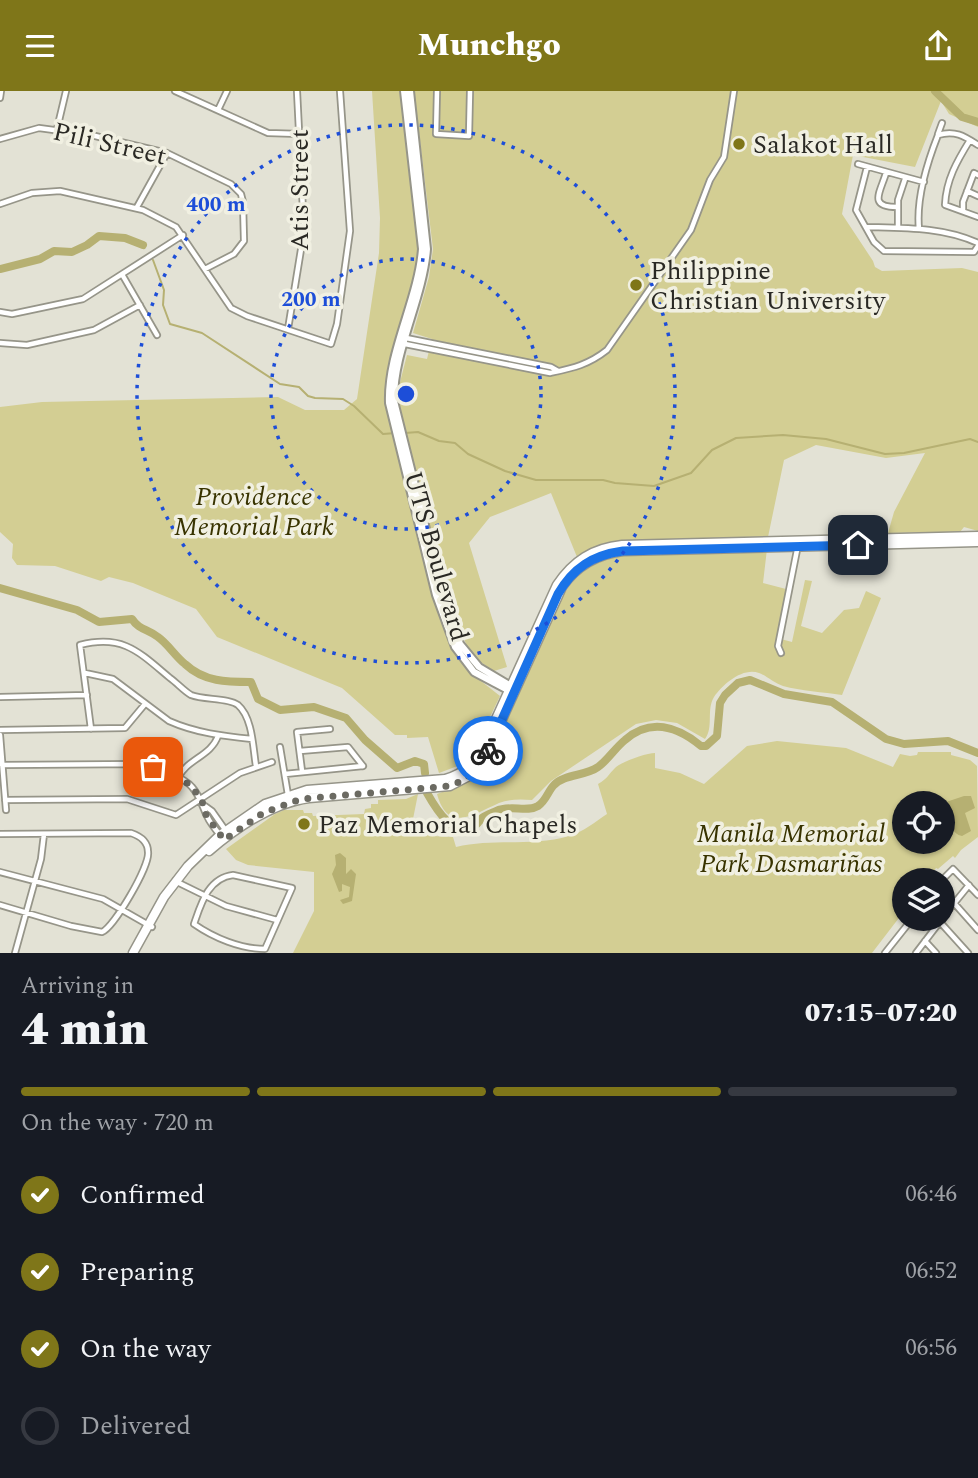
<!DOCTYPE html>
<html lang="en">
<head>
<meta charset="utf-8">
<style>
  :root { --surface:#171b24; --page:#242831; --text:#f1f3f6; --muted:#9ea1a6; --line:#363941; --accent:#7f7619 }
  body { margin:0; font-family:Spectral,serif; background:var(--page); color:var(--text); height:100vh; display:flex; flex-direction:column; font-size:26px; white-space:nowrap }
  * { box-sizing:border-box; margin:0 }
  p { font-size:23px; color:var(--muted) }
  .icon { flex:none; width:38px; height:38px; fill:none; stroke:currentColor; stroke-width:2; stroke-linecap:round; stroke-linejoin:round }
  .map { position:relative; height:862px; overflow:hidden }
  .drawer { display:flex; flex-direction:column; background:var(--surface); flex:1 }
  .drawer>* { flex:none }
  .fabs { position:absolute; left:892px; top:700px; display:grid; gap:14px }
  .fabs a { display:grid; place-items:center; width:63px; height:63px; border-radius:50%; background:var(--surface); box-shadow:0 2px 5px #0004; font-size:35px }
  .pin { position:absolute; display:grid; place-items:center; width:60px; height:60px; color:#fff; margin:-30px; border-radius:14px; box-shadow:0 4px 10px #0006 }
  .courier { position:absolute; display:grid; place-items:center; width:70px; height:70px; margin:-35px; border:5px solid #1a73e8; border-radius:50%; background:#fff; color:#222; box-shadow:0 2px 9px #0007 }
  .overview em { font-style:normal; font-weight:800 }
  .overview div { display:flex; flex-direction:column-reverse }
  .overview { display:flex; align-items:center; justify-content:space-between; height:119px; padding:0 21px }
  h1 { font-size:46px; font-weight:800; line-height:52px }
  .bar { display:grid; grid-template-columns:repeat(4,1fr); gap:10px 7px; align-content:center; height:84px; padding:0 21px }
  .bar i { height:9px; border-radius:5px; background:var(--line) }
  .bar .selected { background:var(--accent) }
  .bar p { grid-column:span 4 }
  ol { padding:0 21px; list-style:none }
  li { display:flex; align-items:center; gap:21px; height:77px }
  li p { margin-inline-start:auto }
  li .icon { padding:7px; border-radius:50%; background:var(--accent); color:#fff; stroke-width:4 }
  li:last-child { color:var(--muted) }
  li i { width:38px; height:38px; border:4px solid var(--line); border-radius:50% }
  header { display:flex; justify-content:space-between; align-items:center; height:91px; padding:0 21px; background:var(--accent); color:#fff; font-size:32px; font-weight:800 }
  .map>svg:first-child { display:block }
</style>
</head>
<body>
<header><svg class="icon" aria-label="menu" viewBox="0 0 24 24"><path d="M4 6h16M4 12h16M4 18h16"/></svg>Munchgo<svg class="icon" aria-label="share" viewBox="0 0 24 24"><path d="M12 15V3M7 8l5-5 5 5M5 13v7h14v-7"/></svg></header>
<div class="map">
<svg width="978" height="862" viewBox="0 0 978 862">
  <rect width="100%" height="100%" fill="#e3e2d5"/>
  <path fill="#d3ce93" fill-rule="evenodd" d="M372 0H401L419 158C415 210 382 260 385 313L433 504 451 558 467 579 500 605 471 666 463 673 439 682 428 646 407 647V644H395L342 597 217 546 196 518 133 492 109 486 101 490 55 475 17 474 12 467 13 453 0 441V316L42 311 278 306 305 319H344L357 308 379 162 380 127Z
    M414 0H978V36L949 23 941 10 915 76 853 64 842 123 873 170 875 176 882 180 962 177 978 181V440L964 436 960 441 888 442 894 421 925 362 886 367 816 354 784 369 768 446 622 450 602 453 577 466 551 402 490 426 469 452 507 576 494 580 476 568 468 558 446 501 408 354 399 311V295L407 264 427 268 432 248 413 242 429 186 433 158Z
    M767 458 763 492 786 498 777 547 792 551 805 489 812 490 801 535 822 542 844 519 859 517 866 500 881 507 842 604C823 601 801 600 783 595 774 592 767 585 759 582 743 576 723 593 714 606 706 619 714 636 705 648L677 632 656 629 636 633 551 690 532 709C520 708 510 708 499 712 474 723 448 743 437 703L468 691 485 676 563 505C577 481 596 469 623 465Z
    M777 650 846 657 893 676 900 663 910 665 917 664 918 661H951V664L970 669 977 675 978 746 961 759 955 767 953 765 938 778 936 777 927 789H905V819L872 862H293L314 820V781L248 774 236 769 226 758 275 723 284 719H303L304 722H312L313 725 364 723 365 718 371 717V713H378V709L406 708 418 703 413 728 433 745 453 746 456 756C493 747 533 756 569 745 583 741 595 731 607 723L598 693C608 687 608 684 615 677 621 671 646 662 655 662V677L680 682 704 693 747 655ZM905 712H943V751H905Z"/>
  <path fill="#b6b072" d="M964 705H971L975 717 965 722 971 740 962 745C952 743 951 734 950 725L943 720V712Z
    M340 762 346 767V783L351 778 356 783 352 810 343 813 340 809 349 806 350 796 342 793V800L339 801 332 783 336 774 335 764Z"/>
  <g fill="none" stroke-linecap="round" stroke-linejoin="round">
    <path stroke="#b6b072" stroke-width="2" d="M153 169 164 199 163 214 170 233 202 242 280 293 299 296 308 305 315 307 343 308 354 315 383 343 396 342
      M405 342 418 341 439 350 455 352 468 363 505 380 536 389H603L615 392 654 395 691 382 712 359 736 347 783 344 826 348 885 363 904 362 970 348 978 351"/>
    <path stroke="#b6b072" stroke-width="8" d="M935 0 962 26 978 31
      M0 178 40 168 54 160 72 161 87 154 99 145 125 147 143 154
      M0 497 77 519 99 531 132 528C139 539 148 538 158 546 168 553 175 565 185 573 204 591 227 591 251 591L258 608 280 619 314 616 346 627 365 649 397 677 415 670 424 673 425 682
      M427 702C436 718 453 747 475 735 476 735 481 728 482 727 486 724 492 722 496 720 511 713 526 722 538 715 546 710 548 700 554 694 564 683 586 685 598 676 608 669 615 657 625 649 650 627 677 635 701 655H706L717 645 720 612 725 604 738 592 750 589 784 603 832 611 886 648 904 653 948 650 978 662"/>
    <defs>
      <path id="street" d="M175 0 268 42 300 43
        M437 0 436 43 469 45 470 0
        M0 7 1 0
        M218 19 227 0
        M57 38 66 0
        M938 43 942 32
        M0 48 39 37 91 44 167 62 231 93 241 103 243 111 244 150 234 163 205 178
        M970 49C957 70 946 89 945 114L978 126
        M858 73 924 91
        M867 76 856 119 874 151 884 160 974 161 978 155
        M886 82C880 102 868 116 897 116
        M967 100 978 105
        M0 113 32 102 60 100 143 119 176 136 231 217 247 225 331 253 337 233 350 140 340 0
        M137 116 167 62
        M963 120V111L974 82 978 84
        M866 136C904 137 943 136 978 152
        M898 137V109L905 88
        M919 138C916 108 927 72 938 44 955 39 964 45 978 54
        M123 185 157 244
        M0 221 12 223 83 208 183 144
        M288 238 304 140 297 0
        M0 252 27 254 94 239 140 214
        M558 280 551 276 406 247 401 249 405 253 550 282C573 277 588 274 607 259L691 139 710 89 724 66 734 0
        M781 562 778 555 798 454
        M85 582 113 588 169 630C196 642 223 645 252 648
        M0 606 87 604
        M91 638 80 554C123 543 139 561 170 587 177 592 184 600 191 604 204 609 229 607 238 614 253 627 253 658 256 675
        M0 639 125 637 145 613
        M0 644 6 719
        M280 656 288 704
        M300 660 348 656 363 675
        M2 674 142 673C155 676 184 686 192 696 200 705 202 715 207 725 210 732 215 738 220 744
        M302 680 297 641 330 638
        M285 683 363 675
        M178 687C187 668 211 665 218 645
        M5 709 127 708 176 724 240 682 272 671
        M205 715 212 720 226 740
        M0 743 131 742C140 745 148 751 148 761 150 775 114 836 102 841L71 835 0 814
        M0 781 103 808 152 836
        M233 784 292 797 265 858C241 858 214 847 194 833 201 813 208 787 233 784Z
        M942 789 953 778 978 804
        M175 790 226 815 277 829
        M954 812 978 839
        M943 826 969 794
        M940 831 968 862
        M925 850 936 862
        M15 862 41 768 44 743
        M885 862 912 828
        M916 862 942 828"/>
      <path id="secondary" d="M404 0 422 158C418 209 387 262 389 312L436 504 455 556 474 581 508 599H513
        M410 0 427 158C423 208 393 261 394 310L442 502 460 553 479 576 514 597"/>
      <path id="highway" d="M209 760C237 736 272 712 309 707L450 695 471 684 485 666 562 496C577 474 597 463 623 460L978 451
        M133 862 164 806 188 775 220 744 265 713 307 699 445 688C460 684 472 675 480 663L557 494C573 470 593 457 622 454L978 445"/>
    </defs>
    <use href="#street" stroke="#969589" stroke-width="8"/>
    <use href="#secondary" stroke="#969589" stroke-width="10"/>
    <use href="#highway" stroke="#969589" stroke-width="11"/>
    <use href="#street" stroke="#fff" stroke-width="4.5"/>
    <use href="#secondary" stroke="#fff" stroke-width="6"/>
    <use href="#highway" stroke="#fff" stroke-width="8"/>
  </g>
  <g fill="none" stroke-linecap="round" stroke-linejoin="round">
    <path stroke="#6b6a62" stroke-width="7" stroke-dasharray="0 12.6" d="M153 676 185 690 193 697 204 714 206 724 224 749 263 722 301 708 450 695C468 688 480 678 488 660"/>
    <path stroke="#1a73e8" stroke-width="9" d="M488 660 558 503C573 477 593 464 623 460L858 454"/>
  </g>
  <g fill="none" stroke="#1d4ed8" stroke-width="3.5" stroke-dasharray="3.5 7">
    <circle cx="406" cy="303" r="135"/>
    <circle cx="406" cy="303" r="269"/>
  </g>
  <g fill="#7f7619" stroke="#f1f0e2" stroke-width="2.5">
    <circle cx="739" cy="53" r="7"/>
    <circle cx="636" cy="194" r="7"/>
    <circle cx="304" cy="733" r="7"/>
  </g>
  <g text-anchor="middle" stroke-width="7" stroke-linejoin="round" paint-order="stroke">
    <g font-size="26" fill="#2a2924" stroke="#f1f0e2">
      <text transform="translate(110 52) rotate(13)" y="9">Pili Street</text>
      <text transform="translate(299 99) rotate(-90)" y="9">Atis Street</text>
      <text transform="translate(437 465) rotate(74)" y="9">UTS Boulevard</text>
    </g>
    <g font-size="26" fill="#2a2924" stroke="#f1f0e2" text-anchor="start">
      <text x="753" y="62">Salakot Hall</text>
      <text x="650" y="188">Philippine<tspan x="650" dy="30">Christian University</tspan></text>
      <text x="318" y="742">Paz Memorial Chapels</text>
    </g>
    <g font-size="26" font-style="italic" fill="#383300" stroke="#f1f0e2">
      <text x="254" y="414">Providence<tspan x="254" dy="30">Memorial Park</tspan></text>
      <text x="791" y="751">Manila Memorial<tspan x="791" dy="30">Park Dasmariñas</tspan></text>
    </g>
  </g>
  <circle cx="406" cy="303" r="10" fill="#1d4ed8" stroke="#f1f0e2" stroke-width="3.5"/>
  <g font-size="21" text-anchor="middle" font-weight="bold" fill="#1d4ed8" stroke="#f1f0e2" stroke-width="7" stroke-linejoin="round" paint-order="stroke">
    <text x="216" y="120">400 m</text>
    <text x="311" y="215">200 m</text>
  </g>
</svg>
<div class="fabs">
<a><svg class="icon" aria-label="locate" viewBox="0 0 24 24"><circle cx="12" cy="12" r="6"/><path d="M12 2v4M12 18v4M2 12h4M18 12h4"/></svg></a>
<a><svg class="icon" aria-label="layers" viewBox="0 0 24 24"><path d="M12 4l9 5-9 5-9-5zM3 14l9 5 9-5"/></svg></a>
</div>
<div class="pin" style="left:153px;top:676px;background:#ea580c"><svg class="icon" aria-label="bag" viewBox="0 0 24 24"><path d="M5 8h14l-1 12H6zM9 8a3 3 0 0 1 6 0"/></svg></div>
<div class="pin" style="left:858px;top:454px;background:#1f2937"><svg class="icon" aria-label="home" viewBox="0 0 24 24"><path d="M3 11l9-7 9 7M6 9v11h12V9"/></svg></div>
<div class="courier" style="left:488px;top:660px"><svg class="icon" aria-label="bike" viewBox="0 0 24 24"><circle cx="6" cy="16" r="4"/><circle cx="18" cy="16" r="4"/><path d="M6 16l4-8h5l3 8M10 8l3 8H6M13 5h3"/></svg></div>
</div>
<section class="drawer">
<div class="overview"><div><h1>4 min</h1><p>Arriving in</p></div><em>07:15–07:20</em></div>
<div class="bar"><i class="selected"></i><i class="selected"></i><i class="selected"></i><i></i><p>On the way · 720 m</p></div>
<ol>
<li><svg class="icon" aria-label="check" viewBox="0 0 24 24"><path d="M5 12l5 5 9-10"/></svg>Confirmed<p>06:46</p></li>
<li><svg class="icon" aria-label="check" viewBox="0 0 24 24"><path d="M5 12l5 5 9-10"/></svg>Preparing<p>06:52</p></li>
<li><svg class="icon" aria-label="check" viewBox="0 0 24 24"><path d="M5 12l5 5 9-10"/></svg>On the way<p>06:56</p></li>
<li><i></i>Delivered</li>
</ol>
</section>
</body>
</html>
